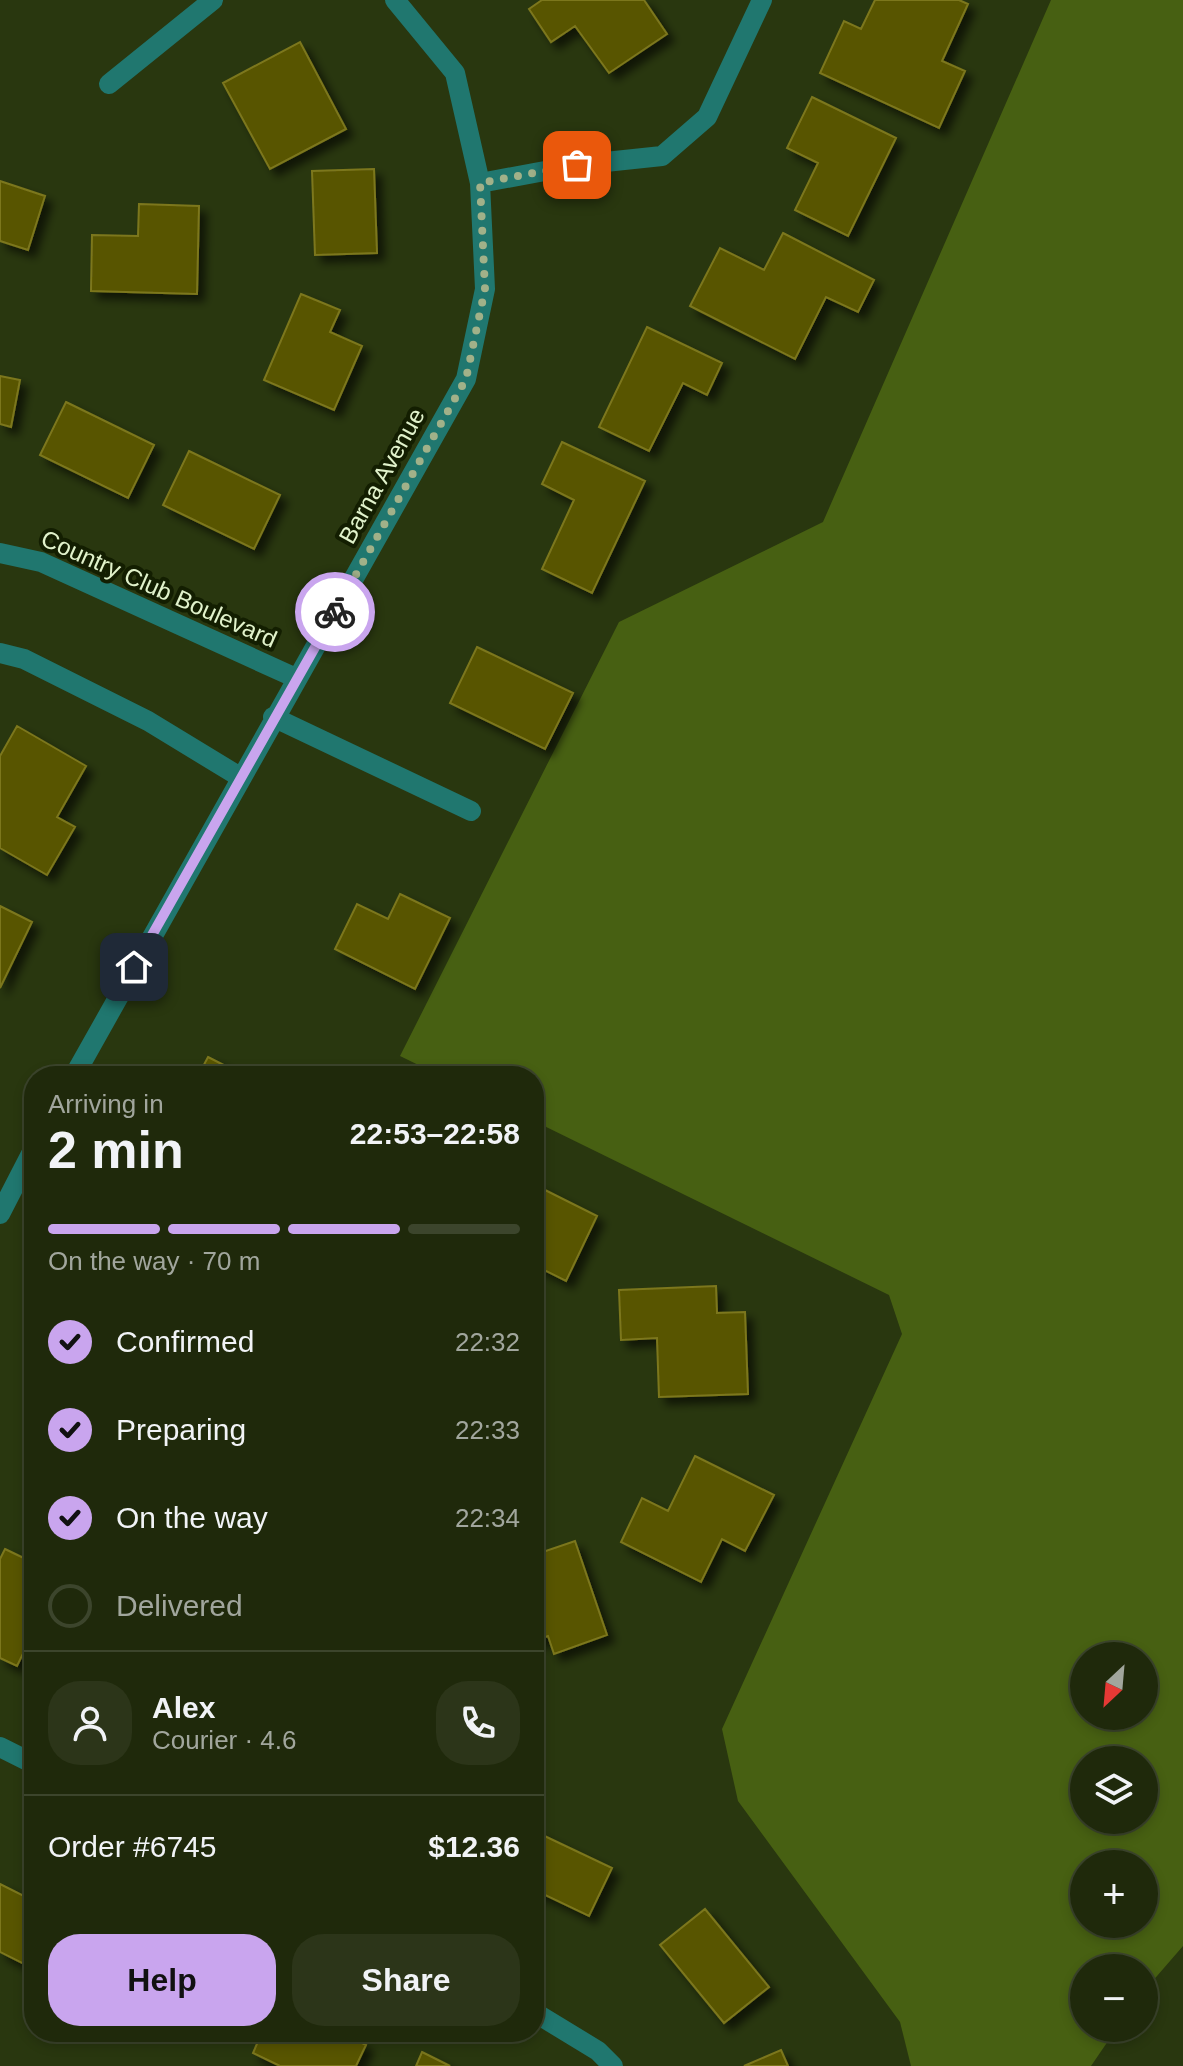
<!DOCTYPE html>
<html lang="en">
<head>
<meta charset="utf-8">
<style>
  :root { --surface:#1f290b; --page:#2c3519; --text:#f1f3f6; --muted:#a1a69d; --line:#3c452c; --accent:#c9a5ee }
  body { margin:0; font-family:Helvetica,sans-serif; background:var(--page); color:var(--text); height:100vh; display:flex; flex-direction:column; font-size:30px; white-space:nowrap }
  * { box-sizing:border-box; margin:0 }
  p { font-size:26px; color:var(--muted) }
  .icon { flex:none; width:44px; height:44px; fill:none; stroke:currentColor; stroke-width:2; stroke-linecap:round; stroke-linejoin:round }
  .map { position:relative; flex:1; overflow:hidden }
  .sheet { position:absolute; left:24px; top:1066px; width:520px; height:976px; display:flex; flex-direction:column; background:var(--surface); border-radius:32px; box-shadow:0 4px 12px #0003,0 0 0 2px var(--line) }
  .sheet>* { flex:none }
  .needle { width:52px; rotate:206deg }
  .tools { position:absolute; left:1070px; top:1642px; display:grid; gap:16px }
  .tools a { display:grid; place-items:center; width:88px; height:88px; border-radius:50%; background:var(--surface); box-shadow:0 4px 12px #0003,0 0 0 2px var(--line); font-size:40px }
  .pin { position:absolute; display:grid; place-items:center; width:68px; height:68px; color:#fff; margin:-34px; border-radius:16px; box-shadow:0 4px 12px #0006 }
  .courier { position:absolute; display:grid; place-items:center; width:80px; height:80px; margin:-40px; border:6px solid #c9a5ee; border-radius:50%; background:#fff; color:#222; box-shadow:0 2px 10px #0007 }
  .summary em { font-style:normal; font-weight:800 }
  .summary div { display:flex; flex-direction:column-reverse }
  .summary { display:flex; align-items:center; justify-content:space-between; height:136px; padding:0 24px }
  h1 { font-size:52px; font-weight:800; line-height:60px }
  .bar { display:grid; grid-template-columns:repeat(4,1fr); gap:12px 8px; align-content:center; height:96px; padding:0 24px }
  .bar i { height:10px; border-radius:6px; background:var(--line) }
  .bar .on { background:var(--accent) }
  .bar p { grid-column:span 4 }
  .line { display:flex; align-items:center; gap:20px; padding:0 24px; border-top:2px solid var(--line) }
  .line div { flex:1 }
  .round { display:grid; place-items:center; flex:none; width:84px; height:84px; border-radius:32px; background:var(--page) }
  ol { padding:0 24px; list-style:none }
  li { display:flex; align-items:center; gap:24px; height:88px }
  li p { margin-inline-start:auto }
  li .icon { padding:8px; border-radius:50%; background:var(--accent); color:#111; stroke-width:4 }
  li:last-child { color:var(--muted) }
  li i { width:44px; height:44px; border:4px solid var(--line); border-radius:50% }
  .cta { display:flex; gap:16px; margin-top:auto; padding:16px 24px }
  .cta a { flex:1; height:92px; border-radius:32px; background:var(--accent); color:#111; font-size:32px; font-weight:800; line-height:92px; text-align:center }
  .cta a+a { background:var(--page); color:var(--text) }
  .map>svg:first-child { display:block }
</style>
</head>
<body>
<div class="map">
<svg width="1183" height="2066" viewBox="0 0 1183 2066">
  <defs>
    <filter id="shadow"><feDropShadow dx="7" dy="7" stdDeviation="4" flood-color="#0009"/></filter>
  </defs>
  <rect width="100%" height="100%" fill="#29370f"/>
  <path fill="#476012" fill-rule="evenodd" d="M1051 0H1183V1946L1144 1991V1968H1084V2028H1117L1091 2066H911L900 2022 738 1801 722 1729 902 1334 889 1295 534 1121V1076H441L400 1056 619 622 823 522ZM1084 1656H1144V1716H1084ZM1084 1760H1144V1820H1084ZM1084 1864H1144V1924H1084Z"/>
  <path fill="#595400" stroke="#7c771d" stroke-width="2" filter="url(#shadow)" d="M542 0H644L667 34 609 73 575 26 551 42 529 9Z
    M875 0H959L968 4 942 61 965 71 939 128 820 73 844 21 861 29Z
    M300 42 346 129 270 169 223 83Z
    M812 97 896 138 848 236 795 210 818 163 787 148Z
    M374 169 377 253 315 255 312 171Z
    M0 181 45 196 28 250 0 241Z
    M139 204 199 206 197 294 91 291 92 235 138 236Z
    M783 233 874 280 858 312 826 297 795 359 690 306 720 248 764 270Z
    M301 294 340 310 330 332 362 346 334 410 264 380Z
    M647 327 722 363 707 395 683 383 649 451 599 427Z
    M0 376 20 380 11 427 0 424Z
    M66 402 154 445 128 498 40 455Z
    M562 442 645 481 592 593 542 569 574 500 542 484Z
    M189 451 280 495 254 549 163 505Z
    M477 647 573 693 545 749 450 703Z
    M17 726 86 766 57 817 75 827 47 875 0 848V756Z
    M400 894 450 918 415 989 335 949 357 904 388 919Z
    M0 906 32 922 0 988Z
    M208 1057 245 1076H198Z
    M535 1185 597 1216 566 1281 534 1265Z
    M716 1286 717 1313 745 1312 748 1394 659 1397 657 1338 621 1340 619 1290Z
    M695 1456 774 1495 745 1551 722 1539 701 1582 621 1542 642 1498 668 1511Z
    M575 1541 607 1635 554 1654 548 1636 534 1641V1555Z
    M5 1549 34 1563V1631L17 1666 0 1658V1559Z
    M534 1831 612 1868 589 1916 537 1891 534 1897Z
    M0 1884 34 1901V1969L0 1952Z
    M705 1909 769 1987 724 2023 660 1945Z
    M262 2032H340L366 2045 356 2066H280L253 2053Z
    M781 2050 788 2066H744Z
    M422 2052 450 2066H416Z"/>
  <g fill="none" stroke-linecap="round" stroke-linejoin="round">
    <path stroke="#20776f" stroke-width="20" d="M109 84 213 0
      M480 183 577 165 662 156 707 117 762 0
      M0 553 41 562 296 678
      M0 653 24 659 148 721 240 777
      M273 717 471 811
      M74 1076 466 379 485 289 480 183 455 73 395 0
      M0 1214 34 1148
      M0 1747 34 1764
      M534 2012 598 2051 613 2066"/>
  </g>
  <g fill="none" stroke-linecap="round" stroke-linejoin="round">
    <path stroke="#a1b189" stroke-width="8" stroke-dasharray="0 14.4" d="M335 612 466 379 485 289 480 183 577 165"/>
    <path stroke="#c9a5ee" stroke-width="10" d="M134 967 335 612"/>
  </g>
  <g text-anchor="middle" stroke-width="8" stroke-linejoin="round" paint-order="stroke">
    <g font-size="24" fill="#e1f2cb" stroke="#131e01">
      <text transform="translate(382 476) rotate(-61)" y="8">Barna Avenue</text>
      <text transform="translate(159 589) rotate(24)" y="8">Country Club Boulevard</text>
    </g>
  </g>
</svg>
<div class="tools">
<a><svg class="needle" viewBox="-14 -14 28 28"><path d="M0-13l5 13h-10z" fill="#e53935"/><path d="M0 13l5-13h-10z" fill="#a1a69d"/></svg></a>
<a><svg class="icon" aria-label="layers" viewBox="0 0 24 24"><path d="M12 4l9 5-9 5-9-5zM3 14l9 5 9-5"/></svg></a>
<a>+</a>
<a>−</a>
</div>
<div class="pin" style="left:577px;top:165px;background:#ea580c"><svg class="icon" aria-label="bag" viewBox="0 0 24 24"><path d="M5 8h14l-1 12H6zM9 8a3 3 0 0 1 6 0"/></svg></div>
<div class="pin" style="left:134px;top:967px;background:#1f2937"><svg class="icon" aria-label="home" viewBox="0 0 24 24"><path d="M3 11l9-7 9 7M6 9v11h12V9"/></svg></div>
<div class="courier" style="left:335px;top:612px"><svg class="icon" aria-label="bike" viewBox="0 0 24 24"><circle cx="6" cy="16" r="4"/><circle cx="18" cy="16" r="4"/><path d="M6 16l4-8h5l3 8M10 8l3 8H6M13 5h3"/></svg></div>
<section class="sheet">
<div class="summary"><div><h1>2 min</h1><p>Arriving in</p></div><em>22:53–22:58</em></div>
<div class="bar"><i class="on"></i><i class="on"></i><i class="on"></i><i></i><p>On the way · 70 m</p></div>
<ol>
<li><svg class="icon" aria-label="check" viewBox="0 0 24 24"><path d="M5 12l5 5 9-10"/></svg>Confirmed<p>22:32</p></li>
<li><svg class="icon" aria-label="check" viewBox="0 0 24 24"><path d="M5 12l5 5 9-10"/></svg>Preparing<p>22:33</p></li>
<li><svg class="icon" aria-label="check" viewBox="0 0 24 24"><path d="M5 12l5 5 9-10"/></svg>On the way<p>22:34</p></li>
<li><i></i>Delivered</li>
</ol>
<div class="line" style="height:144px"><a class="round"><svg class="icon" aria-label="person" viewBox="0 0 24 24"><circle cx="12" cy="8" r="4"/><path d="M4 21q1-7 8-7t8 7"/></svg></a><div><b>Alex</b><p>Courier · 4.6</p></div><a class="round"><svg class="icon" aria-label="phone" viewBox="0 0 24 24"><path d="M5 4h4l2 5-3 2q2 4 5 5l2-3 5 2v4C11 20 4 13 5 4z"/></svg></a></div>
<div class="line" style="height:104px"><div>Order #6745</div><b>$12.36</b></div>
<div class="cta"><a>Help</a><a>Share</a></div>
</section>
</div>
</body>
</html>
